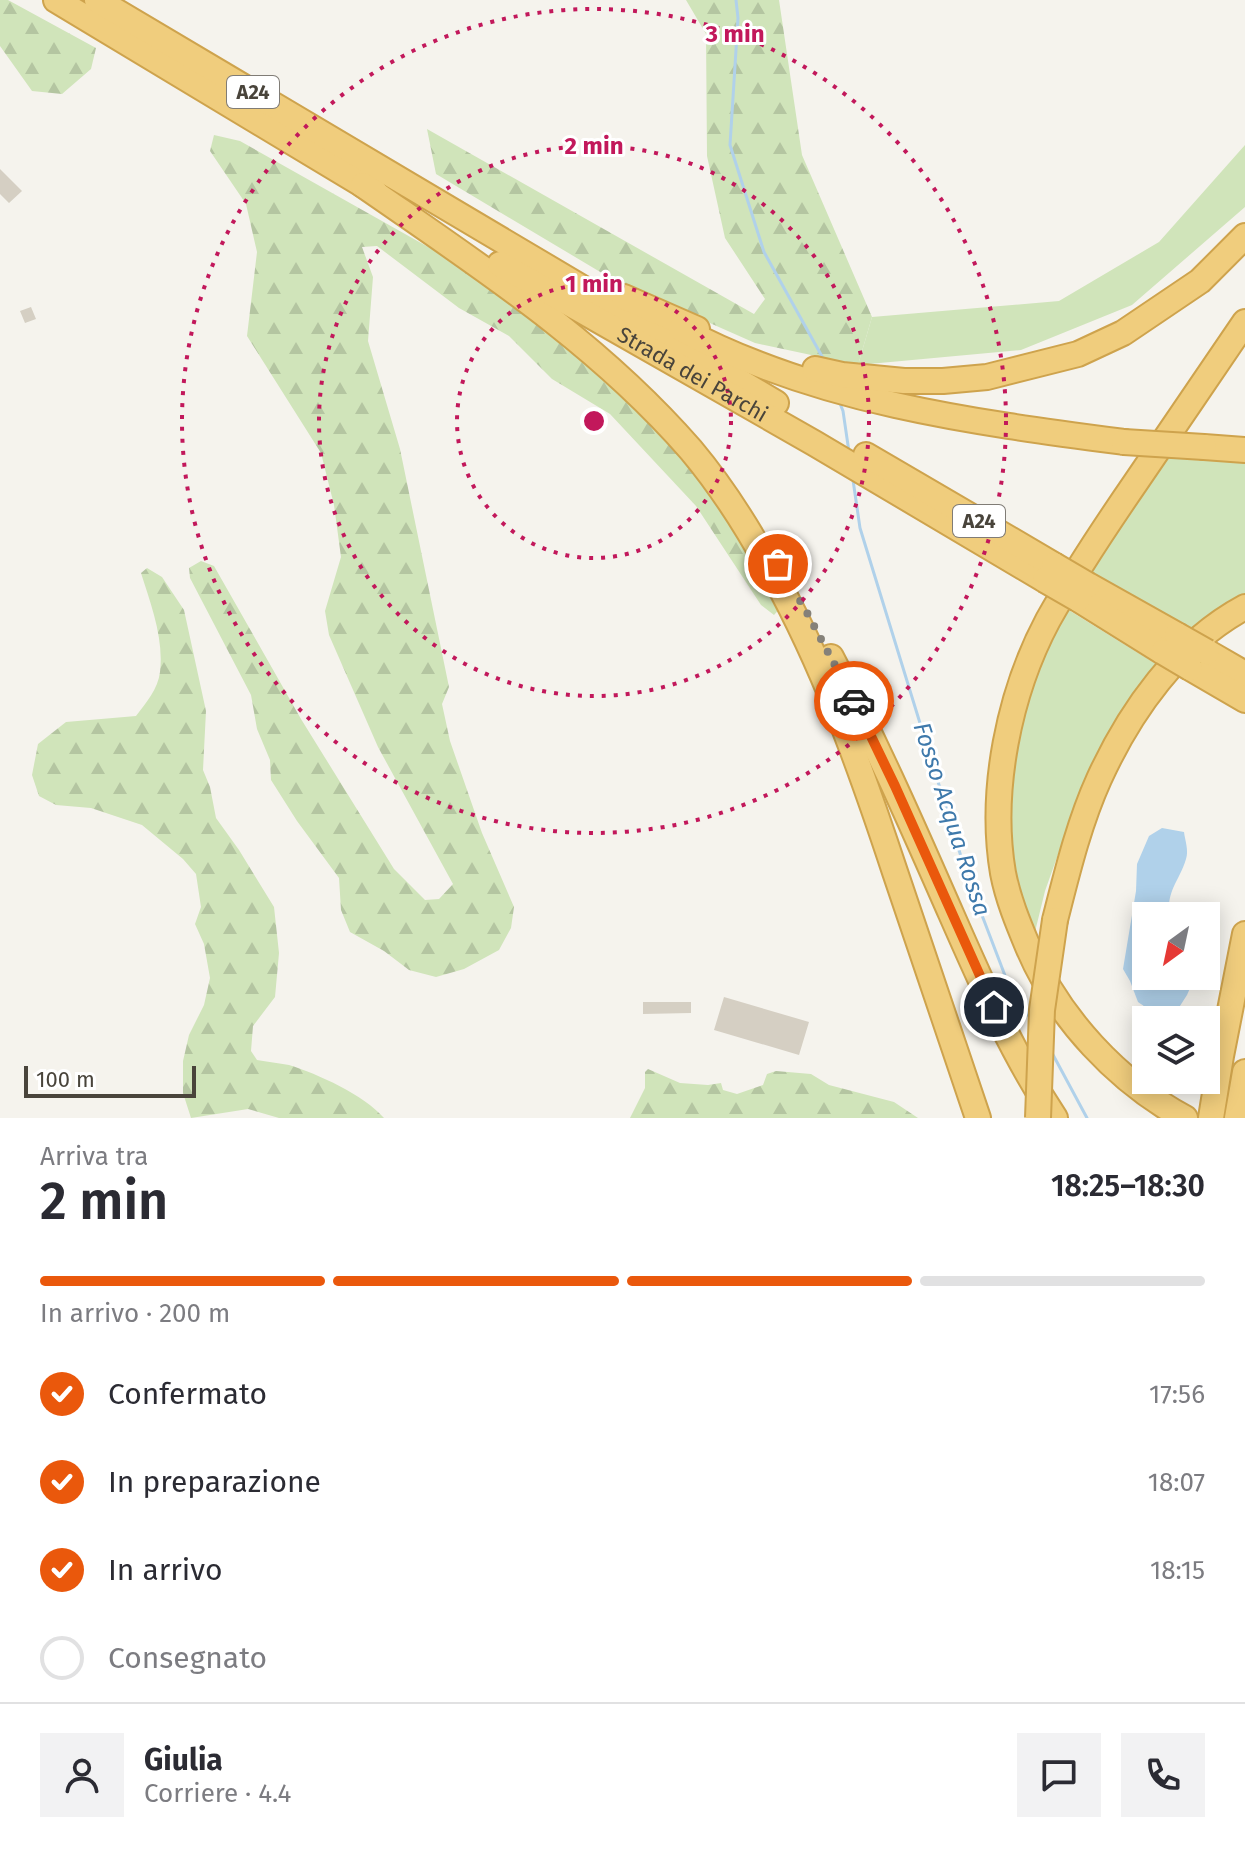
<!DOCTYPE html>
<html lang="it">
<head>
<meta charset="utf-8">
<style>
  :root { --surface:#fff; --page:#f2f2f3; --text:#2b2b33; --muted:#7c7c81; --line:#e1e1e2; --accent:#ea580c }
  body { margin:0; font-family:"Fira Sans",sans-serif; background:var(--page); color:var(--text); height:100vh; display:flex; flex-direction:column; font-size:30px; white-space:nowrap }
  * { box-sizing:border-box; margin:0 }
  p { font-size:26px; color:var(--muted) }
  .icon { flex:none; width:44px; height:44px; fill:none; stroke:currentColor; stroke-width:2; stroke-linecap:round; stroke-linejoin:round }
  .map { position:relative; height:1118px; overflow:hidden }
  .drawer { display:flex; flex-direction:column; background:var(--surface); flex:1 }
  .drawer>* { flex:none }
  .needle { width:52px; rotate:213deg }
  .controls { position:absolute; left:1132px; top:902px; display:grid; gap:16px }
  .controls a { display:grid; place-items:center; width:88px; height:88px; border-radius:0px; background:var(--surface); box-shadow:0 4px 20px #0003; font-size:40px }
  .scale { position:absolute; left:24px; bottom:20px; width:172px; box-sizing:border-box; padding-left:8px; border:4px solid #49443b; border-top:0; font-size:22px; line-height:28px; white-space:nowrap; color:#49443b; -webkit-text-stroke:6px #fff; paint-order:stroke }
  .pin { position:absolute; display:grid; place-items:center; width:68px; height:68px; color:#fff; margin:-34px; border:4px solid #fff; border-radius:50%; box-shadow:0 2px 8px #0007 }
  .courier { position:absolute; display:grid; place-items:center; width:80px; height:80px; margin:-40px; border:6px solid #ea580c; border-radius:50%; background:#fff; color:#222; box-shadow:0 2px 10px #0007 }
  .headline em { font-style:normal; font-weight:600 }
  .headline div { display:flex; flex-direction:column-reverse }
  .headline { display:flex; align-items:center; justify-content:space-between; height:136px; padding:0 40px }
  h1 { font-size:52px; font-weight:600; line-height:60px }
  .bar { display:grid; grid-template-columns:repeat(4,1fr); gap:12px 8px; align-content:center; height:96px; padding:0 40px }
  .bar i { height:10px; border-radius:6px; background:var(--line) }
  .bar .active { background:var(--accent) }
  .bar p { grid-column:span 4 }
  .line { display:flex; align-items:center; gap:20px; padding:0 40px; border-top:2px solid var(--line) }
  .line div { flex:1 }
  .round { display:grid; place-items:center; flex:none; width:84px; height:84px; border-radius:0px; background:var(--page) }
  ol { padding:0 40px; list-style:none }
  li { display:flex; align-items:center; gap:24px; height:88px }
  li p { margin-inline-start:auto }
  li .icon { padding:8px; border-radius:50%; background:var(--accent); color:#fff; stroke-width:4 }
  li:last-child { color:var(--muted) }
  li i { width:44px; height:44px; border:4px solid var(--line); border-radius:50% }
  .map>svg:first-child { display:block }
</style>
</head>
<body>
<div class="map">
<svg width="1245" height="1118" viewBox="0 0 1245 1118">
  <defs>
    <pattern id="forest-firs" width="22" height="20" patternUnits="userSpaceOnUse" patternTransform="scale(2)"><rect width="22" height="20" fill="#d0e4ba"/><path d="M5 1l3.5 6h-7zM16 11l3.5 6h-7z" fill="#b4c5a1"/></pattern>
  </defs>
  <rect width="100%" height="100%" fill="#f5f3ed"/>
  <path fill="#d0e4ba" d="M1245 145V207L1132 305 1021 350 858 365 872 317 1059 301 1159 242Z
    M1165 455 1245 461V597L1195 634 1090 572Z
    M1067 609 1156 664 1120 718 1076 804 1045 891 1033 940C1026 916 1014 887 1011 863 1004 798 1012 730 1038 670 1046 649 1057 629 1067 609Z"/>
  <path fill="url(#forest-firs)" d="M0 0H8L96 48 91 69 62 94 32 91 0 46Z
    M686 0H779L802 155 872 317 858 365 755 343 617 282 436 174 427 129 754 314 765 299 725 238 707 156 706 34Z
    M214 135 240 141 469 270 516 304 617 388 686 461 744 538 783 605 774 615 761 605 696 506 610 414 552 379 509 336 459 308 377 246 362 247 373 277 368 341 400 449 449 687 442 704 450 741 482 833 514 907 511 928 499 950 464 969 436 977 409 970 384 951 350 932 341 910 339 878 297 821 271 780 270 760 257 729 251 695 190 578 189 568 201 561 214 566 301 719 394 869 425 900 439 899 453 884 378 747 329 635 325 611 341 557 334 505 321 453 247 336 257 252 246 204 210 151Z
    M147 568 162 577 184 610 206 711 203 770 210 787 216 818 239 850 274 907 279 953 275 997 253 1026 251 1051 257 1060C267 1062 279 1063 289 1065 318 1074 364 1095 384 1118H279L248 1109 191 1118 183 1093V1061L189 1035 204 1005 210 978 204 944 195 924 201 907 196 874 183 859 142 825 91 808 56 805 39 796 32 775 38 744 66 722 136 716C146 703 158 689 160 672 164 638 151 605 141 573Z
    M648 1069 680 1083 708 1085 721 1083 723 1090 737 1094 763 1085 767 1074 776 1071 811 1074 829 1085 894 1102 918 1118H630L645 1088V1072Z"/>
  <path fill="#b0d1ea" d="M1162 828 1184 832C1185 840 1189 851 1186 859 1179 882 1167 889 1169 916H1146V976H1193L1194 979 1187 995 1178 1009 1157 1015 1138 1002 1130 981 1123 969 1136 891 1137 864 1149 836Z"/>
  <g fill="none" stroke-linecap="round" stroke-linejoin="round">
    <path stroke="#b0d1ea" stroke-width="3" d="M736 0 738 18 730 145 764 252 824 360
      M839 401 843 411 849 452
      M853 480 860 528 967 876 1009 986 1032 1021
      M1051 1051 1087 1118"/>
  </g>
  <path fill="#d5cfc3" d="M0 169 22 191 9 203 0 194Z
    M31 307 36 319 25 323 20 311Z
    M724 997 809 1022 799 1055 714 1030Z
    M643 1002H691V1013L643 1014Z"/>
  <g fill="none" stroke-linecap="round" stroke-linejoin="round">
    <defs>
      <g id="highway">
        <path d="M56 0 375 192"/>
        <path d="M97 0 776 403"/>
        <path d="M363 185C481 267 596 341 691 450 722 487 745 523 768 565 823 662 860 766 895 872 923 954 950 1036 978 1118"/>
        <path id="s1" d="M500 264 814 443 1045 580"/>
        <path d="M624 297 697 329"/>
        <path d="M681 329C818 402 972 422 1124 442"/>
        <path d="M815 369 842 375 904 381H943L987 377 1078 354 1123 333 1200 281 1245 236"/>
        <path d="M1204 447 1245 450"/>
        <path d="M866 455 1054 565"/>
        <path d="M1088 585 1177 635"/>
        <path d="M1078 599 1163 652"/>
        <path d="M1207 652 1245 674"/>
        <path d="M831 657C873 737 909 818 945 900 978 975 1010 1050 1055 1118"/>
        <path d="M1190 668 1245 700"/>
        <path d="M1055 920C1067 873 1079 823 1099 779 1130 711 1178 643 1245 607"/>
        <path d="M1185 1118C1118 1082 1058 1018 1028 947 1018 923 1008 899 1003 873 989 791 1009 693 1048 620 1075 572 1105 527 1136 482 1172 429 1209 375 1245 322"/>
        <path d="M1211 1118 1221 1056 1245 934"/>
        <path d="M1237 1118 1245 1072"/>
      </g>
    </defs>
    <use href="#highway" stroke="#cea34d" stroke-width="28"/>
    <use href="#highway" stroke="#f0cd7d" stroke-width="24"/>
    <defs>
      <path id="highway-bridge" d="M1124 442 1204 447
        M1054 565 1088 585
        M1045 580 1078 599
        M1177 635 1207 652
        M1163 652 1190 668
        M1038 1118 1042 1010 1055 920"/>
    </defs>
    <use href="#highway-bridge" stroke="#cea34d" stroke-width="28" stroke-linecap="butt"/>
    <use href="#highway-bridge" stroke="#f0cd7d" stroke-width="24"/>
  </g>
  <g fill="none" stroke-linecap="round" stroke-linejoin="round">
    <path stroke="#858179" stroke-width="8" stroke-dasharray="0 14.4" d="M778 564 805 609 854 701"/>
    <path stroke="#ea580c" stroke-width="10" d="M854 701 895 786 994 1007"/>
  </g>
  <g fill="none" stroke="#c2185b" stroke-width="4" stroke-dasharray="4 8">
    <circle cx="594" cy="421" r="137"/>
    <circle cx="594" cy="421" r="275"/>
    <circle cx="594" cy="421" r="412"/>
  </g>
  <g text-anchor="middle" stroke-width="6" stroke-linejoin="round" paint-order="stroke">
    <g fill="#fff" stroke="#807c76" stroke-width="2">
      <rect x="227" y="76" width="52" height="32" rx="6"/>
      <rect x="953" y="505" width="52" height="32" rx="6"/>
    </g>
    <g font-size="20" font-weight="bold" fill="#49443b">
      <text x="253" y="99">A24</text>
      <text x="979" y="528">A24</text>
    </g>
    <g font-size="22" fill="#49443b" stroke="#fff">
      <text dy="8" stroke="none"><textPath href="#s1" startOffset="222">Strada dei Parchi</textPath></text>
    </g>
    <g font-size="24" font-style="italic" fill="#3e79ab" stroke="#fff">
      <text transform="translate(952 819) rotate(72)" y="8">Fosso Acqua Rossa</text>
    </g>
  </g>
  <circle cx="594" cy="421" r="12" fill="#c2185b" stroke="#fff" stroke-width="4"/>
  <g font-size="24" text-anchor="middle" font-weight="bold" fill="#c2185b" stroke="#fff" stroke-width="6" stroke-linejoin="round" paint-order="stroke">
    <text x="735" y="42">3 min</text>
    <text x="594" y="154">2 min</text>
    <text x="594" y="292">1 min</text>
  </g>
</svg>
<div class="controls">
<a><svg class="needle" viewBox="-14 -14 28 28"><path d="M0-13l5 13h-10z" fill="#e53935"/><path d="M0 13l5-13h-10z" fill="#7c7c81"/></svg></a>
<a><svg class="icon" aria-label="layers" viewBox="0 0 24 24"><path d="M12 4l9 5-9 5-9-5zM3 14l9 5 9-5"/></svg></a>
</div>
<div class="scale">100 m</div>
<div class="pin" style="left:778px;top:564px;background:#ea580c"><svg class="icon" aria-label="bag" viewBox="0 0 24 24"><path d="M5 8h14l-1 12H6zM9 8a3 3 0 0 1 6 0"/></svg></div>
<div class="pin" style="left:994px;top:1007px;background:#1f2937"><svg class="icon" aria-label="home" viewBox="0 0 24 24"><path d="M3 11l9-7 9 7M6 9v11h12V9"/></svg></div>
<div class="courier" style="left:854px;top:701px"><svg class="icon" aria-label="car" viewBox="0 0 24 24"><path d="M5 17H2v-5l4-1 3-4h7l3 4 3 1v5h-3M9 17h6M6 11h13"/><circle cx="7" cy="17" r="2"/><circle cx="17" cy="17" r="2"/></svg></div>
</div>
<section class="drawer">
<div class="headline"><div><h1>2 min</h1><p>Arriva tra</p></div><em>18:25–18:30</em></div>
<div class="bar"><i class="active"></i><i class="active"></i><i class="active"></i><i></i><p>In arrivo · 200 m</p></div>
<ol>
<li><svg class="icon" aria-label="check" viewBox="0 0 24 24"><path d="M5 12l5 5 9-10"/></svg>Confermato<p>17:56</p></li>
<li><svg class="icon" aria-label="check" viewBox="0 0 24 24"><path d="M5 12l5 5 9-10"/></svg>In preparazione<p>18:07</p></li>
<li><svg class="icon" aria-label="check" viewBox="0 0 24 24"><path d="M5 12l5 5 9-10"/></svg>In arrivo<p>18:15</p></li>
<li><i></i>Consegnato</li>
</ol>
<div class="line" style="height:144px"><a class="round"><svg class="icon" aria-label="person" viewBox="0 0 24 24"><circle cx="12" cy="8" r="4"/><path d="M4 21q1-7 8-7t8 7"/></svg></a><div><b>Giulia</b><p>Corriere · 4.4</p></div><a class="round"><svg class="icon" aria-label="chat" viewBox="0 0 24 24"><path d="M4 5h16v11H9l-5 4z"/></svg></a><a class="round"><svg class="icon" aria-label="phone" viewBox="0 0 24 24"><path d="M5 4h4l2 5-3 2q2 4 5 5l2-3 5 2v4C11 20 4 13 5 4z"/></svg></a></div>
</section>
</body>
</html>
